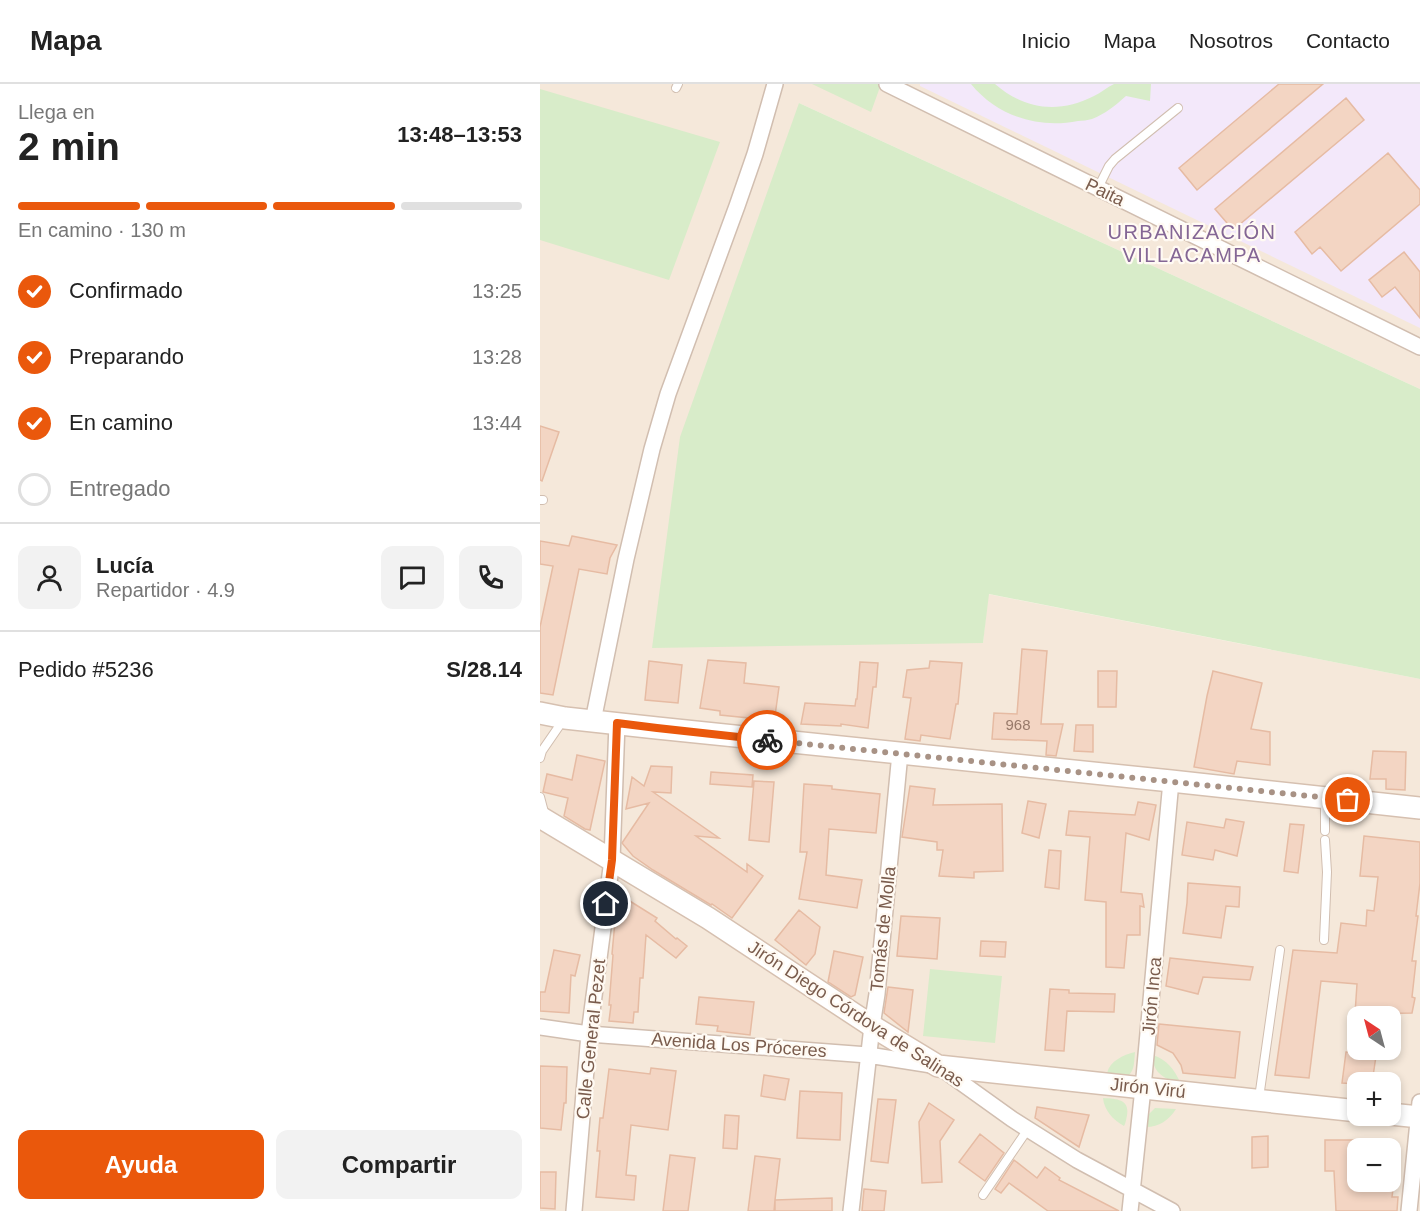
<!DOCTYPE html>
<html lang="es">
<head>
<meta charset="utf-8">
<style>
  :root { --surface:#fff; --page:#f2f2f2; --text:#222; --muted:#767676; --line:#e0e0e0; --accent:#ea580c }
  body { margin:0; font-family:Arial,sans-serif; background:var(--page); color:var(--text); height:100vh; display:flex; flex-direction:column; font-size:22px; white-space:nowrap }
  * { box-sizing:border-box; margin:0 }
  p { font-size:20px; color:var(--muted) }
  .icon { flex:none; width:33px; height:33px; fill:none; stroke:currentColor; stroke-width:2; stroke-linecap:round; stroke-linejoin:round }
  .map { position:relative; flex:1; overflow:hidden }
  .panel { display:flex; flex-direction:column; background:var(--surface); width:540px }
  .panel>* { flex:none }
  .needle { width:39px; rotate:324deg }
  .fabs { position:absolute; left:807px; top:922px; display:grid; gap:12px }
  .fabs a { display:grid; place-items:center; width:54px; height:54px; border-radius:12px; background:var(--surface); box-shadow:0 3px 9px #0003; font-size:30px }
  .pin { position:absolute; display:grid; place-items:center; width:51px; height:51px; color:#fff; margin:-26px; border:3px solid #fff; border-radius:50%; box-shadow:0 2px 6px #0007 }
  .courier { position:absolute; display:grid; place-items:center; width:60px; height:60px; margin:-30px; border:4px solid #ea580c; border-radius:50%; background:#fff; color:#222; box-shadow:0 2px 8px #0007 }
  .head em { font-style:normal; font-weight:800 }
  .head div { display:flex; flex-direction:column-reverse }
  .head { display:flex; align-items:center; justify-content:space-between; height:102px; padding:0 18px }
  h1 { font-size:39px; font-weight:800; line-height:45px }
  .bar { display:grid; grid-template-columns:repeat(4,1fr); gap:9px 6px; align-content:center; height:72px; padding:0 18px }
  .bar i { height:8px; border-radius:4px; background:var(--line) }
  .bar .current { background:var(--accent) }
  .bar p { grid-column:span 4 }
  .line { display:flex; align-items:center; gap:15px; padding:0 18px; border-top:2px solid var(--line) }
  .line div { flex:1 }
  .round { display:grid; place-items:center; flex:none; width:63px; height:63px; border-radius:12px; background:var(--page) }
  ol { padding:0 18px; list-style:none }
  li { display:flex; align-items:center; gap:18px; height:66px }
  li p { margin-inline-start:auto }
  li .icon { padding:6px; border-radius:50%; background:var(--accent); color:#fff; stroke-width:4 }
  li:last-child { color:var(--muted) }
  li i { width:33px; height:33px; border:3px solid var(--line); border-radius:50% }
  .button { display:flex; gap:12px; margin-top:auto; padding:12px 18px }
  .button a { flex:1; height:69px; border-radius:12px; background:var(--accent); color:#fff; font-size:24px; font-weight:800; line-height:69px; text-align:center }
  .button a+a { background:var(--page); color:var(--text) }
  header { display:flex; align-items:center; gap:36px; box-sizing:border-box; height:84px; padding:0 30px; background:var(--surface); border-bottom:2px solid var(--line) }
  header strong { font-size:28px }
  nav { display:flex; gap:33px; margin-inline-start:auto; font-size:21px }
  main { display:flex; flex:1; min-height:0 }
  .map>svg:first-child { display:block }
</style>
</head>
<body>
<header>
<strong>Mapa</strong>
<nav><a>Inicio</a><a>Mapa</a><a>Nosotros</a><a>Contacto</a></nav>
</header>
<main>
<section class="panel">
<div class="head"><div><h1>2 min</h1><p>Llega en</p></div><em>13:48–13:53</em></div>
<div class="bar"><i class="current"></i><i class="current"></i><i class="current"></i><i></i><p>En camino · 130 m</p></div>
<ol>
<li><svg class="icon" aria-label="check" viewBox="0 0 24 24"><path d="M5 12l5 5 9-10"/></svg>Confirmado<p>13:25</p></li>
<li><svg class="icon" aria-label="check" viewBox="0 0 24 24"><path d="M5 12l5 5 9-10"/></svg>Preparando<p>13:28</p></li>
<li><svg class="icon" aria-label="check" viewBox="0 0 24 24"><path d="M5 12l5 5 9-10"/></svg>En camino<p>13:44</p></li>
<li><i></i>Entregado</li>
</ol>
<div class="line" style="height:108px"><a class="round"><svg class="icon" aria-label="person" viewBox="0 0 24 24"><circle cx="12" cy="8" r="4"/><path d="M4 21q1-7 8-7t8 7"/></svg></a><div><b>Lucía</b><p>Repartidor · 4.9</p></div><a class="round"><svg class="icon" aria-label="chat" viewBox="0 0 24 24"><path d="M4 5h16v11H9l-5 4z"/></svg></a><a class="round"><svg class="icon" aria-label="phone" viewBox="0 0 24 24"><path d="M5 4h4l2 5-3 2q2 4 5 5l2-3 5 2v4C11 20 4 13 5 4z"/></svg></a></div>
<div class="line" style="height:78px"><div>Pedido #5236</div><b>S/28.14</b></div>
<div class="button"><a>Ayuda</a><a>Compartir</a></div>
</section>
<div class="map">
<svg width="880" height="1127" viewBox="0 0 880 1127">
  <rect width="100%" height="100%" fill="#fdf6ec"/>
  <path fill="#f5e8da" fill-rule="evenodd" d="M0 0H880V305L259 19 443 559 448 510 880 595V1127H0ZM818 933H850V966H818ZM818 999H850V1032H818ZM818 1065H850V1098H818Z"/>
  <path fill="#f3e8fa" d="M380 0H880V244L380 2Z"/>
  <path fill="#d8ecc9" d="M272 0H338L340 3 331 28Z
    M431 0H455C485 26 519 30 554 12 561 9 567 3 574 0 582 0 603 0 611 0L610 17 586 12C576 21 565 30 552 35 548 36 542 37 538 37 498 45 457 32 431 0Z
    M0 5 180 58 129 196 0 156Z
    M259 19 880 305V595L449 510 443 559 112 564 140 353Z
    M390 885 462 892 455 959 383 952Z
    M595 968C594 977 595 986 588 992L567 989C570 977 583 971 595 968Z
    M613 971C627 976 634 985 640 998 630 998 617 991 614 981 613 980 613 972 613 971Z
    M563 1014C583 1015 592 1017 585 1040L584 1042C573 1036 564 1026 563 1014Z
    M615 1024 636 1025C629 1036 619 1043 606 1043V1033Z"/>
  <path fill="#f3d5c3" stroke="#e6bba3" stroke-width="1.5" d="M739 0H783L657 106 639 84Z
    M806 14 824 36 693 146 675 125Z
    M848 69 880 106V120L801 187 780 163 772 170 755 148Z
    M864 168 880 188V234L855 203 842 213 829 196Z
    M0 342 19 348 2 397 0 396Z
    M32 452 77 461 70 474 67 490 39 485 13 611 0 609V543L13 482 0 480V457L29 462Z
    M482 565 507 567 501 640H523L516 672 506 671 507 657 452 655 454 629 477 630Z
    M168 576 206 579 204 599 239 603 234 639 209 636V634L180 631V627L160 624Z
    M109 577 142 581 138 619 105 616Z
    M390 577 422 579 418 620H416L410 655 381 651 380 657 365 655 371 614 363 613 367 586 389 584Z
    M320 578 338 579 336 603H333L328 644 301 640V642L261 640 265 619 315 622 316 615H317Z
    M558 587H577L576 623H558Z
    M673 587 722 599 711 645 730 648V681L697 677 694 690 654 683 667 612Z
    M536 641H553V668L534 667Z
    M833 667 866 668 865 706 846 705V695H830Z
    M37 671 65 677 50 746 45 745 24 732 28 714 3 708 7 690 32 696Z
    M111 682 132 683 131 709 113 708 179 754 156 752 207 788V780L223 792 192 834 172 820 171 821 113 786 93 772 82 759 109 719 86 725 92 693 104 702Z
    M171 688 213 691 212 703 170 700Z
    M214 697 234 698 229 758 209 756Z
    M264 700 292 702V705L340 710 336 749 289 745 286 791 322 796 317 824 259 815 267 768H260Z
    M370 702 395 705 393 721 462 720 463 787 434 788V794L399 792 403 766H397V758L362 753Z
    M488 717 506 720 499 754 482 749Z
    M598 718 616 721 609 756 586 749 581 808 602 810 604 823 600 822V851H587L584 884 566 883V818L545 816 550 753 526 751 529 727 595 731Z
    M686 735 704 738 697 772 675 766 673 776 642 771 647 738 684 744Z
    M750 740 764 741 758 789 744 787Z
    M824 752 880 758V799L876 832H878L872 877H876L872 913 875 914 872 929 815 930 817 900 781 897 769 994 735 991 753 866 797 869 801 839 826 842 827 826 834 827 838 793 820 792Z
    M509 766 521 767 519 805 505 803Z
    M648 799 700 803 699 823 686 822 681 854 643 849 647 819Z
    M85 814 117 834 115 837 136 855 137 854 147 862 136 874 106 851 103 894H100L98 928H94L93 939 69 937 71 921H69L73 871 72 870 76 827Z
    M259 826 280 843 275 870 266 881 235 856Z
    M361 832 400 834 397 875 357 872Z
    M441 857 466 858 465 873 440 872Z
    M14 866 40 871 35 892 31 891 29 929 0 927V908H5Z
    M294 867 323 873 315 911 311 913 288 898Z
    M630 874 713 883 710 896 663 893 658 910 626 902Z
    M348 903 373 906 368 948 344 929Z
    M510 905 529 906V909L575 910 574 928 527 927 524 967 505 966Z
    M159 913 214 918 210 951 177 947 178 942 156 940Z
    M619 940 700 948 695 994 643 989 641 981 633 969 617 961Z
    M806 968 836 972 832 999H818V1000L802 999Z
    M0 982 27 983 26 1019H24L21 1046 0 1044Z
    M111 984 136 987 128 1046 91 1041 86 1091 96 1092 94 1116 56 1113 60 1067H57L60 1034H63L69 985 110 990Z
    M224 991 249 995 245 1016 221 1012Z
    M260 1007 302 1009 300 1056 257 1054Z
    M338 1015 356 1016 348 1079 331 1077Z
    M389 1019 414 1036 400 1057 402 1098 382 1099 379 1038Z
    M497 1023 549 1031 539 1063 495 1034Z
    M185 1031 199 1032 197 1065 183 1064Z
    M440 1050 464 1069 445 1097 419 1078Z
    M728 1052V1083L712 1084V1053Z
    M785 1056H818V1098H854L852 1113H858L857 1127H796L794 1087H785Z
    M130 1071 155 1074 148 1127H123Z
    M215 1072 240 1075 235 1116 292 1114V1127H235V1116L234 1127H208Z
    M474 1076 497 1094 505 1083 520 1094 519 1096 579 1127H508L469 1099 461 1109 455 1105Z
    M0 1088H16L15 1125 0 1124Z
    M324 1105 346 1107 344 1127H322Z"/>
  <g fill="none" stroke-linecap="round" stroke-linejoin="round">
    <defs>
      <path id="lane" d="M136 4 138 0
        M558 104 569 82 575 75 638 24
        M0 416H3
        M0 674 2 667 24 635
        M0 713 5 732
        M785 747V715
        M784 856 787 788 785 756
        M719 1014 740 866
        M443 1111 488 1045"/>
      <path id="street" d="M347 0 880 263
        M53 637 86 475 112 365 128 310 197 122 215 70 235 0
        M0 943 49 950 328 971 398 982 472 1035 537 1076 632 1127
        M34 1127 49 950 72 776 77 639
        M311 1127 332 942 337 910 360 669
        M590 1127 603 1004 631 697
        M869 1127 880 1018"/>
      <path id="secondary" d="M0 629 25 634 117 644 631 697 880 724
        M0 733 168 834 332 942 398 982 818 1027
        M850 1030 880 1033"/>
    </defs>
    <use href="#lane" stroke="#d1beb0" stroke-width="10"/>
    <use href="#street" stroke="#d1beb0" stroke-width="18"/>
    <use href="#secondary" stroke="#d6c0b0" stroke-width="24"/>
    <use href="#lane" stroke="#fff" stroke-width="8"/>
    <use href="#street" stroke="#fff" stroke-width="15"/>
    <use href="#secondary" stroke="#fff" stroke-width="21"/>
  </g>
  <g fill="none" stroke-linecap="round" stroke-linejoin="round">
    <path stroke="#a89285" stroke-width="6" stroke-dasharray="0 10.8" d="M227 656 808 716"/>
    <path stroke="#ea580c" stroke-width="8" d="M66 820 72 776 77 639 117 644 227 656"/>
  </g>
  <g text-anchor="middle" stroke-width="4.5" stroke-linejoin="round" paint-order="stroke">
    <g font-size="15" fill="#987a6a">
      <text x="478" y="646">968</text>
    </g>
    <g font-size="18" fill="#7a5c4d" stroke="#fffaf3">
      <text transform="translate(565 108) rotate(26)" y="6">Paita</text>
      <text transform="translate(343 845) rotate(-84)" y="6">Tomás de Molla</text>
      <text transform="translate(612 912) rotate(-85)" y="6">Jirón Inca</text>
      <text transform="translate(316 930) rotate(33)" y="6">Jirón Diego Córdova de Salinas</text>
      <text transform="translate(51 955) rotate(-84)" y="6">Calle General Pezet</text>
      <text transform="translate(199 961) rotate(4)" y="6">Avenida Los Próceres</text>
      <text transform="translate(608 1004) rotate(6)" y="6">Jirón Virú</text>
    </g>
    <g font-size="20" letter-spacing="1.5" fill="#846695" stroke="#fffaf3">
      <text x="652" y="155">URBANIZACIÓN<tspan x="652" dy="23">VILLACAMPA</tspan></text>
    </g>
  </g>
</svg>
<div class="fabs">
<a><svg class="needle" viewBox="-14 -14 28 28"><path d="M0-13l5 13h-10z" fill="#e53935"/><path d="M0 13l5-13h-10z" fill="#767676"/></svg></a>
<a>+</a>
<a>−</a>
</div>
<div class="pin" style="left:808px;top:716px;background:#ea580c"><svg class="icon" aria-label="bag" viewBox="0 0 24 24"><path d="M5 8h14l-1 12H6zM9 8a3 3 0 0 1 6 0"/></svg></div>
<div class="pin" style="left:66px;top:820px;background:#1f2937"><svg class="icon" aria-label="home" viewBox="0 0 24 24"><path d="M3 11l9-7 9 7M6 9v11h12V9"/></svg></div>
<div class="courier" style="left:227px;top:656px"><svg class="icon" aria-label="bike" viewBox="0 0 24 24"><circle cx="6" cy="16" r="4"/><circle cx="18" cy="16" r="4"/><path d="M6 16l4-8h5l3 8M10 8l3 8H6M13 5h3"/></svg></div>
</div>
</main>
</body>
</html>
